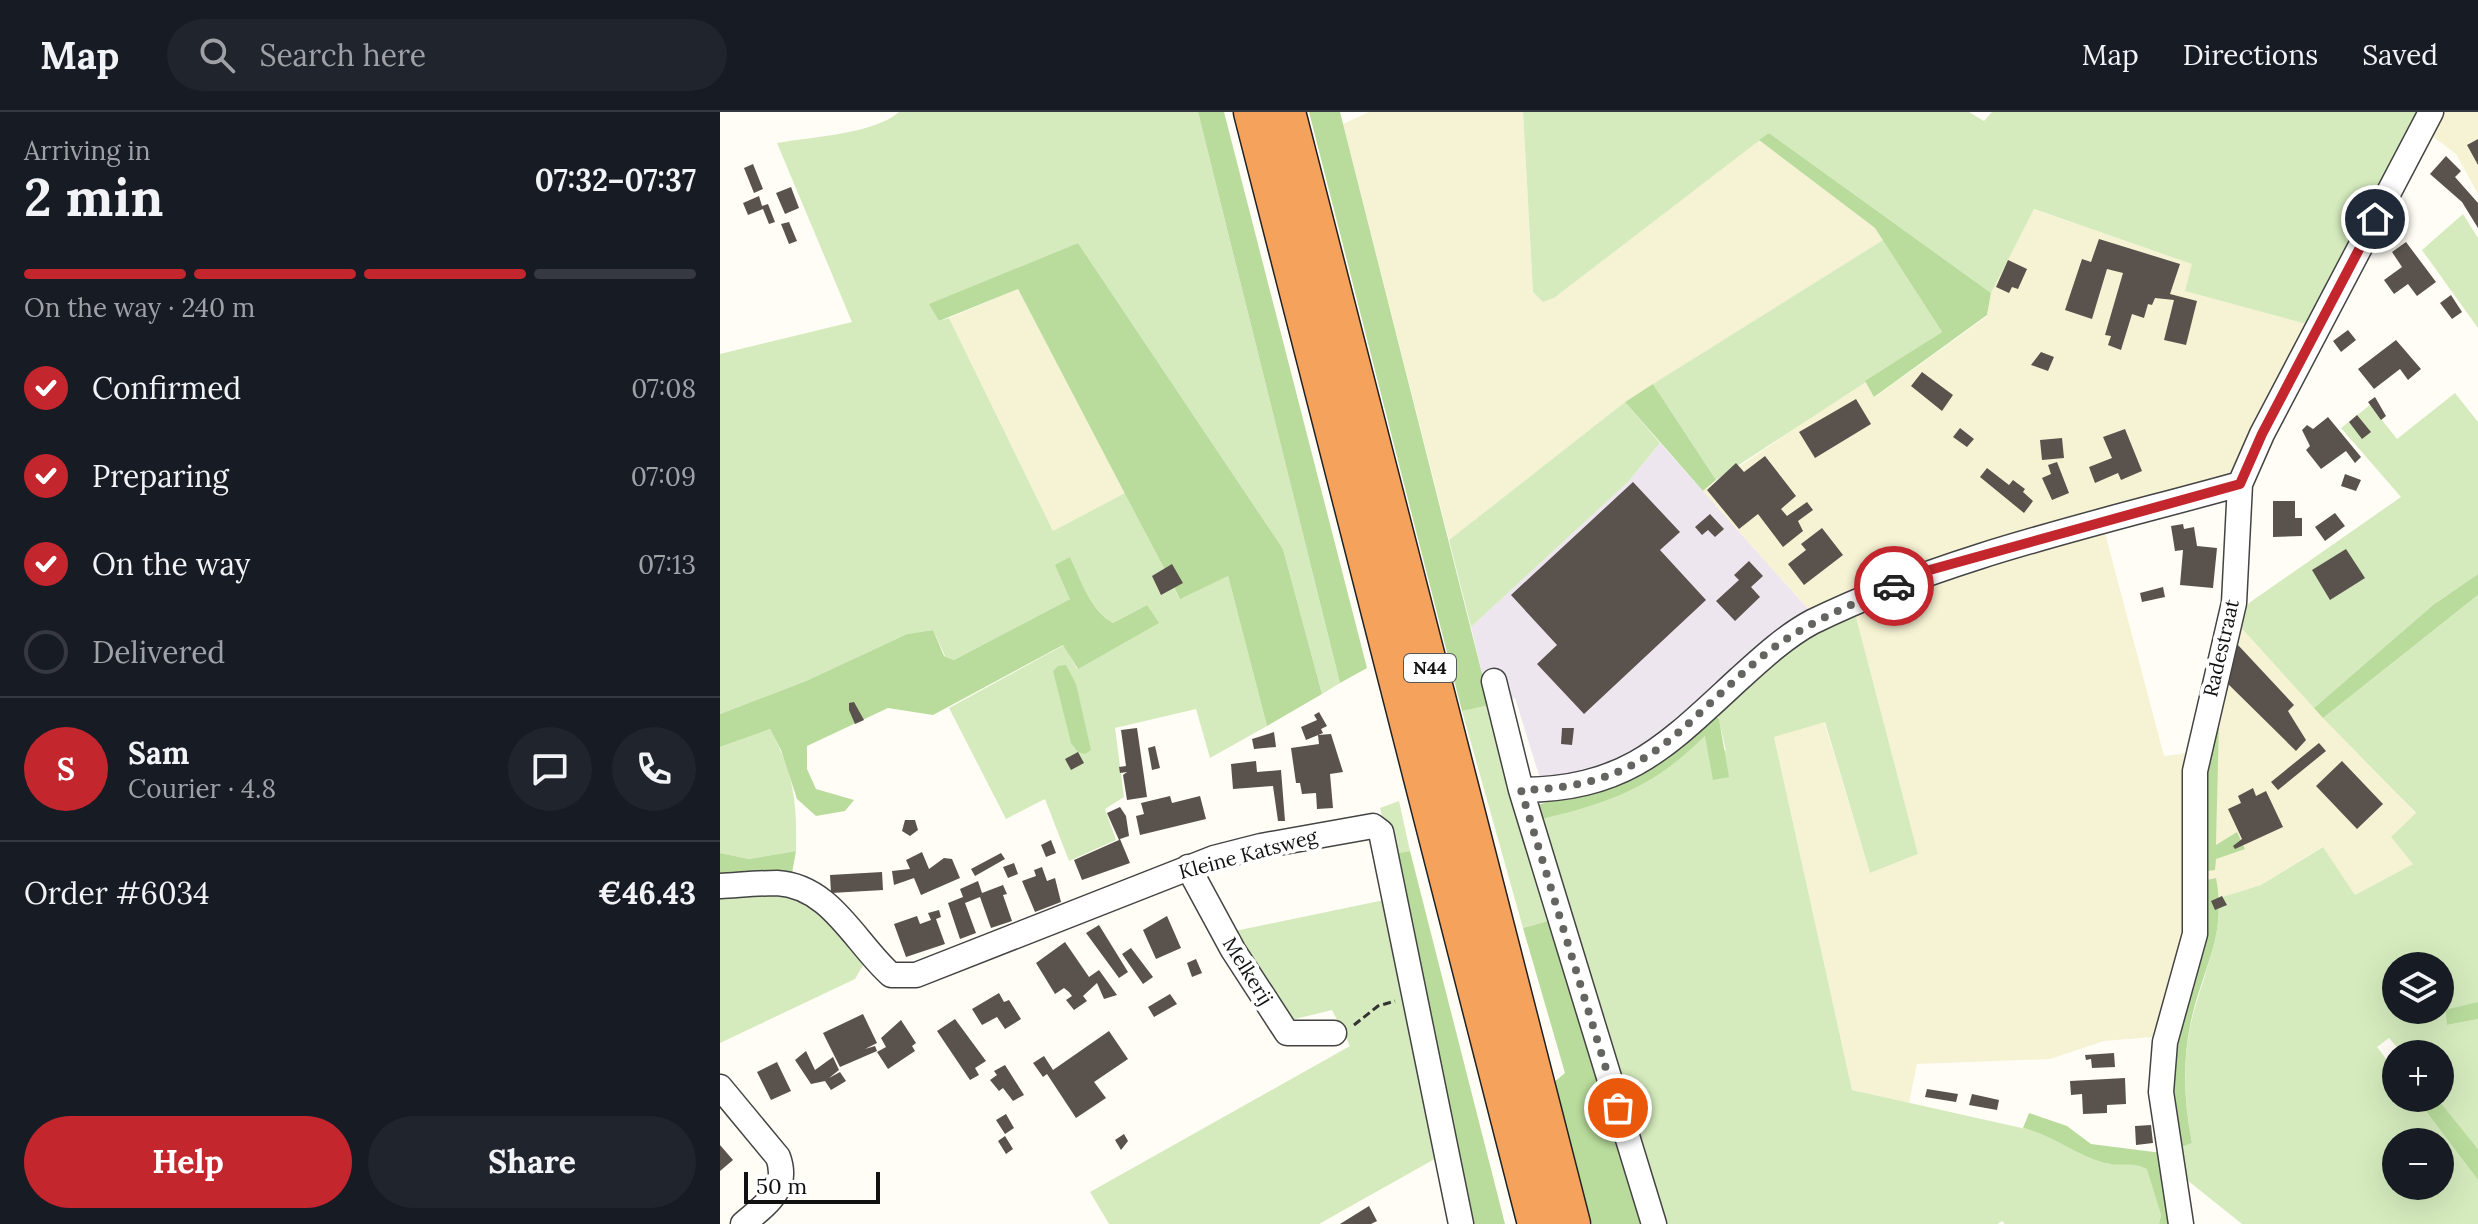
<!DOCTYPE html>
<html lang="en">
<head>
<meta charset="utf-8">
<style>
  :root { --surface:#171b24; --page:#20242c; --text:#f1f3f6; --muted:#9ea1a6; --line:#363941; --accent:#c4262e }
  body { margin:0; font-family:Lora,serif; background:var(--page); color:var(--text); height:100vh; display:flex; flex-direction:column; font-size:30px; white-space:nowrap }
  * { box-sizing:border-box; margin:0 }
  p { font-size:26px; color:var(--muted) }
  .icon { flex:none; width:44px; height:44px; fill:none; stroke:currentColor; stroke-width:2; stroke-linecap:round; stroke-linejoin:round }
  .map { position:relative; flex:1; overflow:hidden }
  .details { display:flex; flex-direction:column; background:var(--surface); width:720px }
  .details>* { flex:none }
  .tools { position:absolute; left:1662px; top:840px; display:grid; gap:16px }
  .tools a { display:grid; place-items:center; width:72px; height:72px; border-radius:50%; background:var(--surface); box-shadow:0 8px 32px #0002; font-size:40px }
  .scale { position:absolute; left:24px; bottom:20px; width:136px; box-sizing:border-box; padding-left:8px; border:4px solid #111; border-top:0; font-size:22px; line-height:28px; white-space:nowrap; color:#111; -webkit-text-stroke:6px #fff; paint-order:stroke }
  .pin { position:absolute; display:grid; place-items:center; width:68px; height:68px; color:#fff; margin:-34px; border:4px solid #fff; border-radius:50%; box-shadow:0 2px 8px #0007 }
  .courier { position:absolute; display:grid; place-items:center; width:80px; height:80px; margin:-40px; border:6px solid #c4262e; border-radius:50%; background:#fff; color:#222; box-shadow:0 2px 10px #0007 }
  .headline em { font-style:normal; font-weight:700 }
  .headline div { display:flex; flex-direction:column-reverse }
  .headline { display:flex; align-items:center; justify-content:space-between; height:136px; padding:0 24px }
  h1 { font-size:52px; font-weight:700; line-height:60px }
  .bar { display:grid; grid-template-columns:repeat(4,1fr); gap:12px 8px; align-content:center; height:96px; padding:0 24px }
  .bar i { height:10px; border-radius:6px; background:var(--line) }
  .bar .selected { background:var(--accent) }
  .bar p { grid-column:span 4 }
  .line { display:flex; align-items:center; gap:20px; padding:0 24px; border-top:2px solid var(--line) }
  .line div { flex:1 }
  .round { display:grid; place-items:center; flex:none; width:84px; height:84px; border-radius:42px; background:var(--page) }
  ol { padding:0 24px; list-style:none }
  li { display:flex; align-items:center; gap:24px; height:88px }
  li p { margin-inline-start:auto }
  li .icon { padding:8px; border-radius:50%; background:var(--accent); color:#fff; stroke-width:4 }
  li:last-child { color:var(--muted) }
  li i { width:44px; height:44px; border:4px solid var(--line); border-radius:50% }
  .cta { display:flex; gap:16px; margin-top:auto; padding:16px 24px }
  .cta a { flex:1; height:92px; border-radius:48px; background:var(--accent); color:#fff; font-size:32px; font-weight:700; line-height:92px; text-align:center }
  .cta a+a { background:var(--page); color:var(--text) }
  header { display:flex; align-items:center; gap:48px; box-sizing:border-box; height:112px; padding:0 40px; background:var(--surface); border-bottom:2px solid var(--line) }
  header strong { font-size:38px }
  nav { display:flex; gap:44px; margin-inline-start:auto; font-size:28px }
  .search { width:560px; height:72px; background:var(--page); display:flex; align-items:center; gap:20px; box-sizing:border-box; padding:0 28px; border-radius:44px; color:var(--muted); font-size:30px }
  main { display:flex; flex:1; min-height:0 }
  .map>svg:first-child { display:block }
</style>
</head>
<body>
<header>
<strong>Map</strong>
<div class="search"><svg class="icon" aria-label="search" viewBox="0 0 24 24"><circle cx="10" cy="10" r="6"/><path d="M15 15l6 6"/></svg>Search here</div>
<nav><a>Map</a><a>Directions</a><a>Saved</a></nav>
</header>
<main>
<section class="details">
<div class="headline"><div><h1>2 min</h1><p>Arriving in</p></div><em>07:32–07:37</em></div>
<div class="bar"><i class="selected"></i><i class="selected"></i><i class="selected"></i><i></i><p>On the way · 240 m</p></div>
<ol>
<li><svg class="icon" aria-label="check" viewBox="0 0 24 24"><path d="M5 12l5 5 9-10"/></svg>Confirmed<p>07:08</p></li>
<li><svg class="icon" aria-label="check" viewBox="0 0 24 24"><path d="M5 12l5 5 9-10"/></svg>Preparing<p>07:09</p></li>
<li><svg class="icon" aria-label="check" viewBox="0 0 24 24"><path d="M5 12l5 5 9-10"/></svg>On the way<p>07:13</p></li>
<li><i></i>Delivered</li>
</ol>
<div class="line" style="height:144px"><b class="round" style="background:var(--accent);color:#fff">S</b><div><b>Sam</b><p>Courier · 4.8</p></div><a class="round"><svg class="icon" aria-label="chat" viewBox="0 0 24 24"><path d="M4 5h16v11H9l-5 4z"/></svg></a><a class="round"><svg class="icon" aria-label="phone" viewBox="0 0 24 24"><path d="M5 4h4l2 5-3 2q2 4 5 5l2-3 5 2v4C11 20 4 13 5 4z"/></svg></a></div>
<div class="line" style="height:104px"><div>Order #6034</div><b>€46.43</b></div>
<div class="cta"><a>Help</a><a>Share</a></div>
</section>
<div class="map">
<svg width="1758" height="1112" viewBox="0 0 1758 1112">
  <rect width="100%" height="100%" fill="#fffdf5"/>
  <path fill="#eee6ef" d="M940 331 1091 500 946 623 872 665 821 670 795 586 770 593 751 515 908 370Z"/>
  <path fill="#f6f3d4" d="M649 0H803L813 180 823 190 834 186 1039 28 1155 116 1163 128 905 290 729 428 623 12Z
    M1723 0H1758V82L1736 42 1711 23Z
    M1313 97 1473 152 1466 179 1590 213 1516 355 1507 364 1265 431 1173 461 1091 500 983 379 1145 269 1155 285 1267 204 1271 181Z
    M298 177 405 381 333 419 229 206Z
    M1384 417 1444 644 1468 641 1467 803 1458 849 1434 925 1384 929 1330 947 1197 952 1189 991 1132 978 1054 625 1104 609 1150 761 1198 742 1135 501 1157 490Z
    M1517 511 1696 702 1693 752 1635 783 1602 735 1541 773 1499 786 1482 769 1481 760 1496 734 1498 610Z"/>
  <path fill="#d5ebbd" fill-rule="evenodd" d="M179 0H478L620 571 602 582 563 437 358 131 210 192 219 209 229 206 333 419 405 381 459 486 508 464 547 614 490 646 476 597 395 616 404 685 385 697 396 728 349 749 325 687 286 707 229 596 344 533 357 557 427 493 393 511C370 497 361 469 350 445V487L234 548 225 544 213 518 187 522 86 569 0 602V242L132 210 57 31C91 25 154 22 179 0Z
    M803 0H1249L1264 9 1272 0H1698L1590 213 1465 179 1472 152 1314 97 1271 181 1049 21 834 186 823 190 813 180Z
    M1743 102 1758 126V216L1702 138Z
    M1163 128 1222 220 996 368 933 272Z
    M1735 281 1758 310V462L1713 493 1594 596 1517 511 1529 491 1681 385 1621 316 1650 293 1677 327Z
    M905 290 940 331 908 370 751 515 729 428Z
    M1758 483V890L1725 899 1727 913 1758 907V1037L1717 986 1720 942H1683L1669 926 1657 935 1676 960V986H1696L1758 1068V1112H1522L1467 1068 1455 1038 1472 1031C1464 990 1462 947 1472 907 1482 867 1501 827 1499 786L1541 773 1603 735 1635 783 1693 752 1671 725 1696 701 1603 606ZM1676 854H1720V898H1676ZM1676 1030H1720V1074H1676Z
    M1135 501 1198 742 1150 761 1105 610 1054 625 1132 978 1320 1020 1388 1052 1414 1050 1428 1057 1441 1103 1439 1112H1285L1282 1109 1278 1112H939L814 709C881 692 936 672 986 623L1006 639 997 599 1083 527Z
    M770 593 831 808 803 816 742 599Z
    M50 617C74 662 77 689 76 739L29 747 0 741V635Z
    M679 689 690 739 672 742 660 696Z
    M54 780C98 787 119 819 144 852L135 867 0 931V783Z
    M669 787 720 1044 599 1112H389L370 1080 630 934 612 898 571 908 515 819Z"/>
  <path fill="#b9dc9c" d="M478 0H504L647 556 620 571Z
    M589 0H620L770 593 742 599Z
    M1049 21 1271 181 1267 203 1154 285 1145 269 1222 220 1155 116 1039 28Z
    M358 131 563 437 602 582 547 614 508 464 460 487 298 177 219 209 209 192Z
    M933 272 996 368 983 379 905 290Z
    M350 445C361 468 370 498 393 511L427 493 439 511 358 557 343 533 213 603 168 596 87 634V657L96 677 134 688 125 699 96 704 77 687 61 638 50 617 0 635V602L86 569 187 522 213 518 224 544 234 548 350 487 335 453Z
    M1758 462V483L1603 606 1594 596 1713 493Z
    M346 553 356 572 371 638 365 642 358 640 351 631 333 559 338 554Z
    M990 599 999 607 1009 665 993 668 985 624C930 678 888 691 814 709L811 695 896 670Z
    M1489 609 1499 610 1496 733 1517 720 1525 737 1496 747 1495 758 1481 760Z
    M76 739 72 761 0 766V741L29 747Z
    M690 739 785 1112H748L672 742Z
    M1496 766C1507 824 1483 855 1471 909 1462 950 1464 991 1472 1031L1455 1038 1445 983 1482 769Z
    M831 808 924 1112H872L833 971 845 961 803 816Z
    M1758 890V907L1727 913 1725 898Z
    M1696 986H1717L1758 1037V1068Z
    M1309 1001 1347 1014 1371 1032 1442 1041 1453 1112H1439L1441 1103 1427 1057C1412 1049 1400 1055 1385 1051 1355 1043 1333 1023 1303 1016Z"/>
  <path fill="#5a524d" d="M1758 27V53L1747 33Z
    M1726 44 1741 59 1735 65 1758 91V116L1742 90 1710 62Z
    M33 52 43 77 34 81 24 56Z
    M71 75 79 96 65 102 56 81Z
    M39 84 42 94 48 92 55 110 49 112 43 97 28 103 23 91Z
    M69 110 77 129 69 132 61 112Z
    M1379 127 1460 152 1450 182 1477 189 1466 233 1444 228 1454 188 1435 186 1432 193 1428 192 1424 206 1412 202 1401 238 1388 233 1391 224 1385 223 1403 161 1387 157 1372 207 1345 198 1362 147 1371 150Z
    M1686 130 1716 170 1697 184 1688 172 1674 182 1664 168 1682 155 1672 140Z
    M1288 148 1307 157 1298 177 1292 175 1289 181 1276 175Z
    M1731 183 1742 200 1732 207 1720 191Z
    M1628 218 1636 228 1621 240 1613 229Z
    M1676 228 1701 257 1688 268 1680 257 1654 277 1638 257Z
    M1321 240 1334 245 1328 259 1311 253Z
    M1202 260 1233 283 1222 299 1191 274Z
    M1655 285 1666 304 1661 308 1648 290Z
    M1136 287 1151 312 1095 346 1079 320Z
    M1637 303 1651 320 1642 327 1629 310Z
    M1608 305 1641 345 1635 351 1626 339 1601 357 1586 338 1590 334 1582 318 1587 313 1593 317Z
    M1240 316 1254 327 1247 335 1233 325Z
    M1405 317 1422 359 1401 368 1398 361 1375 371 1369 355 1392 346 1383 325Z
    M1342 326 1344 346 1322 348 1320 328Z
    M1045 344 1076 384 1061 397 1067 404 1087 390 1093 398 1078 409 1083 419 1063 435 1038 402 1019 417 987 378 1016 351 1024 360Z
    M1337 350 1349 381 1332 388 1322 366 1331 362 1328 353Z
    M1267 356 1289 373 1293 368 1305 377 1303 380 1313 389 1304 401 1260 365Z
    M1625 362 1641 368 1636 379 1621 374Z
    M913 370 960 420 940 438 986 488 864 602 817 552 837 533 791 483Z
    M1553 389H1575V406H1582V424L1553 425Z
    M1615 401 1625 414 1605 429 1595 415Z
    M990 402 1004 417 995 425 988 418 982 423 975 415Z
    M1463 412 1464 417 1474 415 1477 434 1497 436 1493 476 1460 473 1463 438 1455 439 1451 414Z
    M1102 416 1123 443 1084 473 1068 452 1086 438 1081 432Z
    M1626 437 1645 466 1610 488 1592 458Z
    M1029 449 1043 464 1031 475 1040 485 1015 509 996 489 1019 468 1014 463Z
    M452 452 463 471 441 483 432 464Z
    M1443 475 1445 485 1422 490 1420 481Z
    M1518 533 1574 593 1568 599 1586 628 1576 639 1502 566 1508 542Z
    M134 590 144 608 135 612 129 598V591Z
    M599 600 607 614 601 617 603 621 586 628 581 615 597 608 594 603Z
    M417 616 427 685 407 688 403 663 407 660 400 661 399 655 406 654 401 618Z
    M842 616H854L852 633 841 632Z
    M554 620 556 635 534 637 532 627Z
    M611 622 623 660 610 662 613 696 597 697 596 681 582 682 580 671H576L571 636 599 632 598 623Z
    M1599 631 1606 639 1558 678 1551 670Z
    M435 634 440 656 432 658 428 636Z
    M358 640 364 651 351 658 345 647Z
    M536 649 537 660 561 658 565 709H558L553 674 513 677 511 652Z
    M1622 649 1663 692 1637 717 1596 674Z
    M1533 676 1536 684 1546 679 1563 715 1515 737 1513 734 1522 727 1508 697 1521 691 1518 684Z
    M450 684 452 691 480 684 486 707 420 723 416 704 424 702 421 691Z
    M400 695 406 704 409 724 400 727 410 751 362 768 354 748 399 728 387 701Z
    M185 708H195L198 718 190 724 182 719Z
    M331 728 336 741 326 745 321 733Z
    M202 740 209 757 224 746 232 747 240 766 201 783 194 766 174 773 172 759 190 757 186 748Z
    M281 741 285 747 255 764 251 757Z
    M294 751 298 762 288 766 283 755Z
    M322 755 327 769 335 766 341 790 315 800 302 769 316 764 314 758Z
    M162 760 163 778 111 781 110 763Z
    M258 769 262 781 283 773 287 782 283 783 292 809 271 816 260 785 245 791 256 821 240 827 228 791 243 785 240 777Z
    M1502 784 1507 793 1495 798 1491 789Z
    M219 798 221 805 216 807 225 832 186 845 174 812 197 804 200 812 211 808 208 801Z
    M447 804 461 836 436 847 423 818Z
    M379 813 408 860 399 866 366 821Z
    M345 830 369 865 379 858 397 883 384 887 377 871 363 884 367 889 354 898 346 888 352 884 349 880 344 876 335 882 316 851Z
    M411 836 433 865 423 872 402 842Z
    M476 847 482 861 472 865 467 851Z
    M279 881 284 890 289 888 301 907 285 917 277 905 262 913 252 897Z
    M450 882 457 892 434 905 428 895Z
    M143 902 157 931 145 937 155 934 157 939 120 955 103 921Z
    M235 907 266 949 255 956 259 963 250 968 217 919Z
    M181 908 196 931 192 934 195 939 168 957 157 940 166 935 161 926Z
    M389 919 408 947 374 970 386 986 356 1006 327 962 323 965 313 951 324 944 333 958Z
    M86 939 95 958 113 945 119 958 109 966 120 960 126 969 111 978 105 969 91 972 75 948Z
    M1394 941 1395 955 1372 956 1371 947 1366 948 1365 943Z
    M57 950 71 979 51 988 37 960Z
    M285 953 304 983 293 989 283 976 279 979 270 968 277 963 274 959Z
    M1405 966 1406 992 1387 993V1001L1363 1002 1362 982 1351 983 1350 969Z
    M1207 977 1238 982 1236 990 1205 985Z
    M1252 982 1279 988 1277 998 1249 993Z
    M286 1002 294 1016 285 1022 276 1008Z
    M1431 1013 1433 1031 1416 1033 1415 1014Z
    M404 1022 408 1029 401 1038 395 1028Z
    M285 1024 293 1037 286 1042 278 1029Z
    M0 1033 13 1048 0 1059Z
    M649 1094 657 1109 651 1112H620Z"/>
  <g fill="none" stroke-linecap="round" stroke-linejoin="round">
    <defs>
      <path id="minor" d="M774 569 801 678 934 1112
        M801 678C908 677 946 634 1020 566 1042 546 1066 524 1092 510 1227 444 1376 412 1520 372
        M468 755 513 838 567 921H614
        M0 774C19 773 38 771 57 771 111 774 135 831 171 863H196L494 746 541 734 653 714 661 720 741 1112
        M0 975 58 1045C70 1078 45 1093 23 1112
        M1461 1112 1441 980 1445 930 1475 822V659L1514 491 1520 372 1542 322 1711 0"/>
      <path id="highway" d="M532 0 816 1112
        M567 0 852 1112"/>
    </defs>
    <use href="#minor" stroke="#444" stroke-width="27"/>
    <use href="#highway" stroke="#222" stroke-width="39"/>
    <path stroke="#333" stroke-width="3" stroke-dasharray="8 4" stroke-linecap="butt" d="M634 913 658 894 675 889"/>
    <use href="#minor" stroke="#fff" stroke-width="24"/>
    <use href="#highway" stroke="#f5a25d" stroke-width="36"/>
  </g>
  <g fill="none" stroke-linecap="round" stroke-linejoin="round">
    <path stroke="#646461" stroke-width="8" stroke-dasharray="0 14.4" d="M898 996 801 678C931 675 954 617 1044 543 1083 512 1129 494 1174 474"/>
    <path stroke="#c4262e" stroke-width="10" d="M1174 474 1206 459 1520 372 1542 322 1655 107"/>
  </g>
  <g text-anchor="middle" stroke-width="8" stroke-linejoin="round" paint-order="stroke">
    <rect fill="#fff" stroke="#585858" stroke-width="2" x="684" y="542" width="52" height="28" rx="6"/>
    <g font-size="18" font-weight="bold" fill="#111">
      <text x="710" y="562">N44</text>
    </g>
    <g font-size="20" fill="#111" stroke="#fff">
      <text transform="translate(1501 536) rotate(-77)" y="7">Radestraat</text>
      <text transform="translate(528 742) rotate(-15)" y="7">Kleine Katsweg</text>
      <text transform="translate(528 859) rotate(58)" y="7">Melkerij</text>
    </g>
  </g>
</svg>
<div class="tools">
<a><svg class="icon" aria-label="layers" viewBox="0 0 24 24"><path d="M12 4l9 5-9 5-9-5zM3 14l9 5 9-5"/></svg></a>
<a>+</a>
<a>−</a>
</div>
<div class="scale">50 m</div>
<div class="pin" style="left:898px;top:996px;background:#ea580c"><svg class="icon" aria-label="bag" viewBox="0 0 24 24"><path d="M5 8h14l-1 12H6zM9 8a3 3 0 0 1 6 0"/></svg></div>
<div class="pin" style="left:1655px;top:107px;background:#1f2937"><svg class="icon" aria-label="home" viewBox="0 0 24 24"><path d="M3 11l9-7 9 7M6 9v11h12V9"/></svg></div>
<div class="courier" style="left:1174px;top:474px"><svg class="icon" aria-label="car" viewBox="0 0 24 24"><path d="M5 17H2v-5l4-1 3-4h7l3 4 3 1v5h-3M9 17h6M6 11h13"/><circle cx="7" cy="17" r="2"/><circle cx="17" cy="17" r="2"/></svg></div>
</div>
</main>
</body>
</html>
